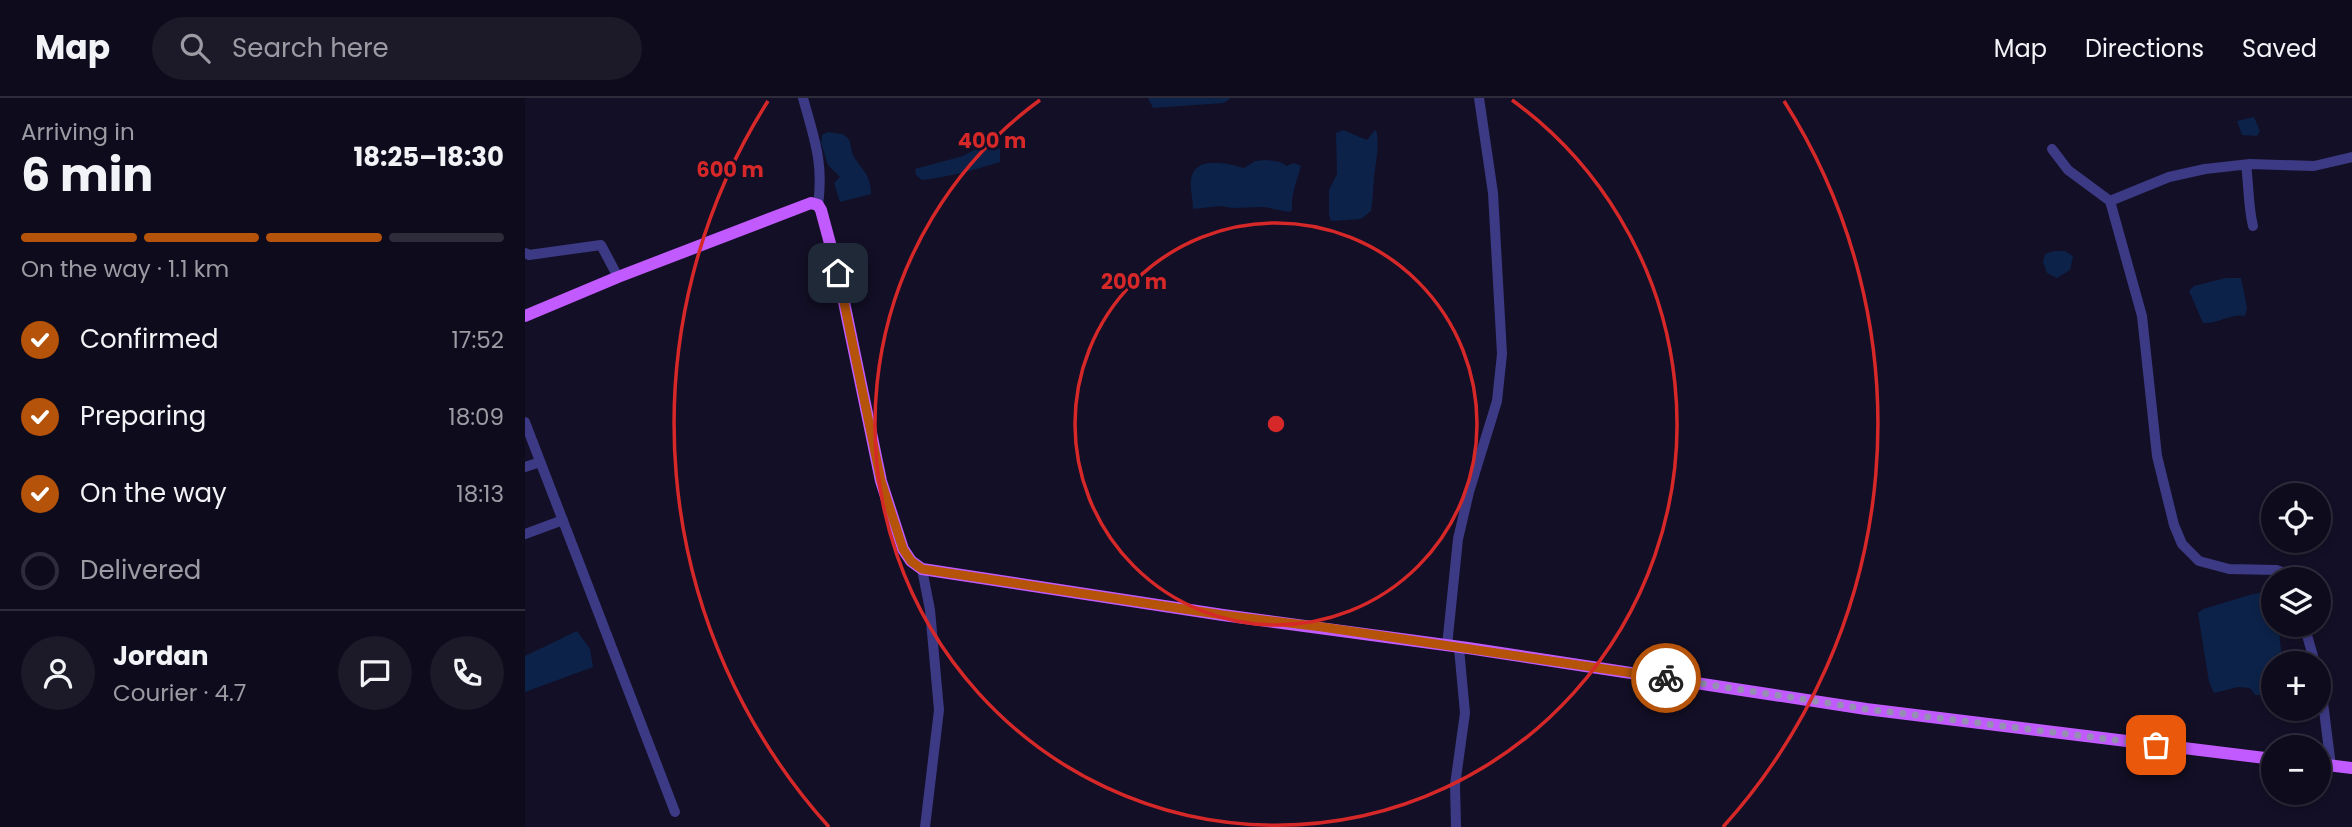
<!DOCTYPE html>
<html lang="en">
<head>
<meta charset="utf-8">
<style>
  :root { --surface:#0e0b1c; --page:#1c1929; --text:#f1f3f6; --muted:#9b9ba3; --line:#2e2b3b; --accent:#b45309 }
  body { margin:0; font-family:Poppins,sans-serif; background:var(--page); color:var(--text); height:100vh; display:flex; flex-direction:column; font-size:26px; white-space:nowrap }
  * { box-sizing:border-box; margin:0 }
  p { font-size:23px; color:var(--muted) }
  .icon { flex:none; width:38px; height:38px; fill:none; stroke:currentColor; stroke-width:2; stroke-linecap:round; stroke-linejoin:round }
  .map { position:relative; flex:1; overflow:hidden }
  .drawer { display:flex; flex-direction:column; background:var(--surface); width:525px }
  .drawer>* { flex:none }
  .tools { position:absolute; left:1736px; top:385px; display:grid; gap:14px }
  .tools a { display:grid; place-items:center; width:70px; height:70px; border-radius:50%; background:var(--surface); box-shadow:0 4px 10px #0003,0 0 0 2px var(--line); font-size:35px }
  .pin { position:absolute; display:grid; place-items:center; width:60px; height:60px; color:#fff; margin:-30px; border-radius:14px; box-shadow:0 4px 10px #0006 }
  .courier { position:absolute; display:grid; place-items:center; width:70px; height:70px; margin:-35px; border:5px solid #b45309; border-radius:50%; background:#fff; color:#222; box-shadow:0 2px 9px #0007 }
  .headline em { font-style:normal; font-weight:700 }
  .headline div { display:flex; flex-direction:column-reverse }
  .headline { display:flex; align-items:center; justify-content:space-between; height:119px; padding:0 21px }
  h1 { font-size:46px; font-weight:700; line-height:52px }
  .bar { display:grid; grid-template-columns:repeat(4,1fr); gap:10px 7px; align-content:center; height:84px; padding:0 21px }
  .bar i { height:9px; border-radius:5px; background:var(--line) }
  .bar .on { background:var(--accent) }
  .bar p { grid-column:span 4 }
  .line { display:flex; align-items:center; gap:18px; padding:0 21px; border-top:2px solid var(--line) }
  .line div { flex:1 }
  .round { display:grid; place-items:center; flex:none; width:74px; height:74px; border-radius:37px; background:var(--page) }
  ol { padding:0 21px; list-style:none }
  li { display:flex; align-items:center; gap:21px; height:77px }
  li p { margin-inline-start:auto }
  li .icon { padding:7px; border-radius:50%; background:var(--accent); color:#fff; stroke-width:4 }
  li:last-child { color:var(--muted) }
  li i { width:38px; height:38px; border:4px solid var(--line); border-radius:50% }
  header { display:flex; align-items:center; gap:42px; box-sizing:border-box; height:98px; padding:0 35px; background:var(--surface); border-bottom:2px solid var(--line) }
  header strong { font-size:33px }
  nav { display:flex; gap:38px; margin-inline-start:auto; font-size:24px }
  .search { width:490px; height:63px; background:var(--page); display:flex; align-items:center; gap:18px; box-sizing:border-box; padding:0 24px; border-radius:38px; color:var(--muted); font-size:26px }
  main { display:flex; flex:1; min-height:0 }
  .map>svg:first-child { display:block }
</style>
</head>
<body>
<header>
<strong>Map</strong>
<div class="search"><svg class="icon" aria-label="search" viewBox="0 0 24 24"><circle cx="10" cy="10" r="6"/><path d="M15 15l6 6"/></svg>Search here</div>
<nav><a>Map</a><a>Directions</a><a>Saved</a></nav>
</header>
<main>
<section class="drawer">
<div class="headline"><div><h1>6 min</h1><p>Arriving in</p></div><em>18:25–18:30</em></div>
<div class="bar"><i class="on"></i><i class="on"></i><i class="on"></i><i></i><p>On the way · 1.1 km</p></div>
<ol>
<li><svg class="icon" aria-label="check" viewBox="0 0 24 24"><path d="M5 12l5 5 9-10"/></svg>Confirmed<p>17:52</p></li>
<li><svg class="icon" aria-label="check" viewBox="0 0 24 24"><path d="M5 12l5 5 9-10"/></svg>Preparing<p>18:09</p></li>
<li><svg class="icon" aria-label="check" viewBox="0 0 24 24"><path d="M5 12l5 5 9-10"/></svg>On the way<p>18:13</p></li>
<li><i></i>Delivered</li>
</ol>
<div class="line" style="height:126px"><a class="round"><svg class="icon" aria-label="person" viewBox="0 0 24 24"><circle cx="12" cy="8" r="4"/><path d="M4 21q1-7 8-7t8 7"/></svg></a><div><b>Jordan</b><p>Courier · 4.7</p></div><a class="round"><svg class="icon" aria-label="chat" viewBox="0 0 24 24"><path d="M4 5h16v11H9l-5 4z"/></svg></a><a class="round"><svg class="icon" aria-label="phone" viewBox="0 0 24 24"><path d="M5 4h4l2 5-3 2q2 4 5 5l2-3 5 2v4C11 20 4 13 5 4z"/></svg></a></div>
</section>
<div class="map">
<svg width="1827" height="729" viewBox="0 0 1827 729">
  <rect width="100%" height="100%" fill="#130f26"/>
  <path fill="#0c2248" d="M623 0H706L699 5 628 10Z
    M1729 19 1735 33 1732 38 1717 37 1712 23Z
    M818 32 842 42 850 32 852 35C854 51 851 63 849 79 848 91 848 102 846 113L836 121 806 123 804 117V92L812 76 811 35Z
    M303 34C307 35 315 35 319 37 327 41 325 50 328 57 336 72 346 75 346 96L315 104 309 85 315 79 303 67 296 45 297 37Z
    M469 49 475 51V64C449 72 424 79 397 82L391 77 390 71 438 58 451 51 462 52Z
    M741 62 755 64 762 68 769 65 776 68C772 83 766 95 767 112L764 114 739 109 707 110 696 108 668 111C668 101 665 92 666 82 669 57 702 65 719 70L730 63Z
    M1529 153H1540L1548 158 1545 172 1532 180 1522 175 1518 164 1520 156Z
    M1701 180H1716L1722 210 1720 218C1706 215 1693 226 1678 225L1664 193 1669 188Z
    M1742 494 1748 497V527H1754C1755 540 1755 552 1759 565H1748V587L1739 597H1730L1725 590 1713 589 1689 595 1684 584 1673 515 1678 511 1728 496Z
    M52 533 65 551 68 569 0 594V558Z"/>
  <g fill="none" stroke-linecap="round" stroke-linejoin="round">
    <path stroke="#3d3a85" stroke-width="10" d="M278 0C289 40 299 65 293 107
      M1527 51 1543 72 1585 103 1617 218 1632 358 1649 427 1657 446 1674 463 1704 471 1752 472 1761 476 1767 481
      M1721 67C1724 88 1723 108 1728 128
      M1585 103 1644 79 1680 71 1725 66 1789 68 1827 59
      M0 155 4 157 76 147 93 179
      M0 324 150 714
      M0 369 15 364
      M0 436 38 422
      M397 471 405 512 414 612 400 729
      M1779 527 1790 565
      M922 548 933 441 944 394 972 303 977 256 968 95 954 0
      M1794 573 1806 668
      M931 729 930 687 940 615 934 550"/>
    <path stroke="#c25bff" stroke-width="12" d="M0 218 93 179 286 105 293 107 296 112 313 175 356 383 378 451 386 463 397 471 698 517 943 550 1341 611 1748 661
      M1794 666 1827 670"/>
  </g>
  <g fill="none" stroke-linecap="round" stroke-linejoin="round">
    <path stroke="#948fb3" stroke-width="7" stroke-dasharray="0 12.6" d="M1141 580 1341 611 1631 647"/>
    <path stroke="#b45309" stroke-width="9" d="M313 175 356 383 378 451 386 463 397 471 698 517 797 529 1141 580"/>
  </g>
  <g fill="none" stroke="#d62828" stroke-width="3.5">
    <circle cx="751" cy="326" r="201"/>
    <path d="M987 2A401 401 0 1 1 515 2"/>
    <path d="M304 729A602 602 0 0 1 243 3M1259 3A602 602 0 0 1 1198 729"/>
  </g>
  <circle cx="751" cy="326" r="10" fill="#d62828" stroke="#130f26" stroke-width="3.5"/>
  <g font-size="21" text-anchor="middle" font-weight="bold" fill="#d62828" stroke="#130f26" stroke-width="5" stroke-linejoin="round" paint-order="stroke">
    <text x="467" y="50">400 m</text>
    <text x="205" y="79">600 m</text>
    <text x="609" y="191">200 m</text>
  </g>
</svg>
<div class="tools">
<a><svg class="icon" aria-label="locate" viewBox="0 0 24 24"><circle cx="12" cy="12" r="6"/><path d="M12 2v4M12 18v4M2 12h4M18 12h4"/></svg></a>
<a><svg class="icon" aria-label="layers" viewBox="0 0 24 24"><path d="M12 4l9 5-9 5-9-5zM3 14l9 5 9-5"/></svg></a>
<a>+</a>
<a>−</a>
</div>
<div class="pin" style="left:1631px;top:647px;background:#ea580c"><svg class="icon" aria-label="bag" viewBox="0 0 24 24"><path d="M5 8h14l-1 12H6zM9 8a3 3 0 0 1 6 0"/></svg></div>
<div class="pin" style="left:313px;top:175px;background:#1f2937"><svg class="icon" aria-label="home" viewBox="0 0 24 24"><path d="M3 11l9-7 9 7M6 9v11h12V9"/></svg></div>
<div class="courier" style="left:1141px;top:580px"><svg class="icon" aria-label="bike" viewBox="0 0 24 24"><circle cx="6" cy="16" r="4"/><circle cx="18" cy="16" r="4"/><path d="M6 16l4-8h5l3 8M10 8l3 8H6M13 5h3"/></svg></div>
</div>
</main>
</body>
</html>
